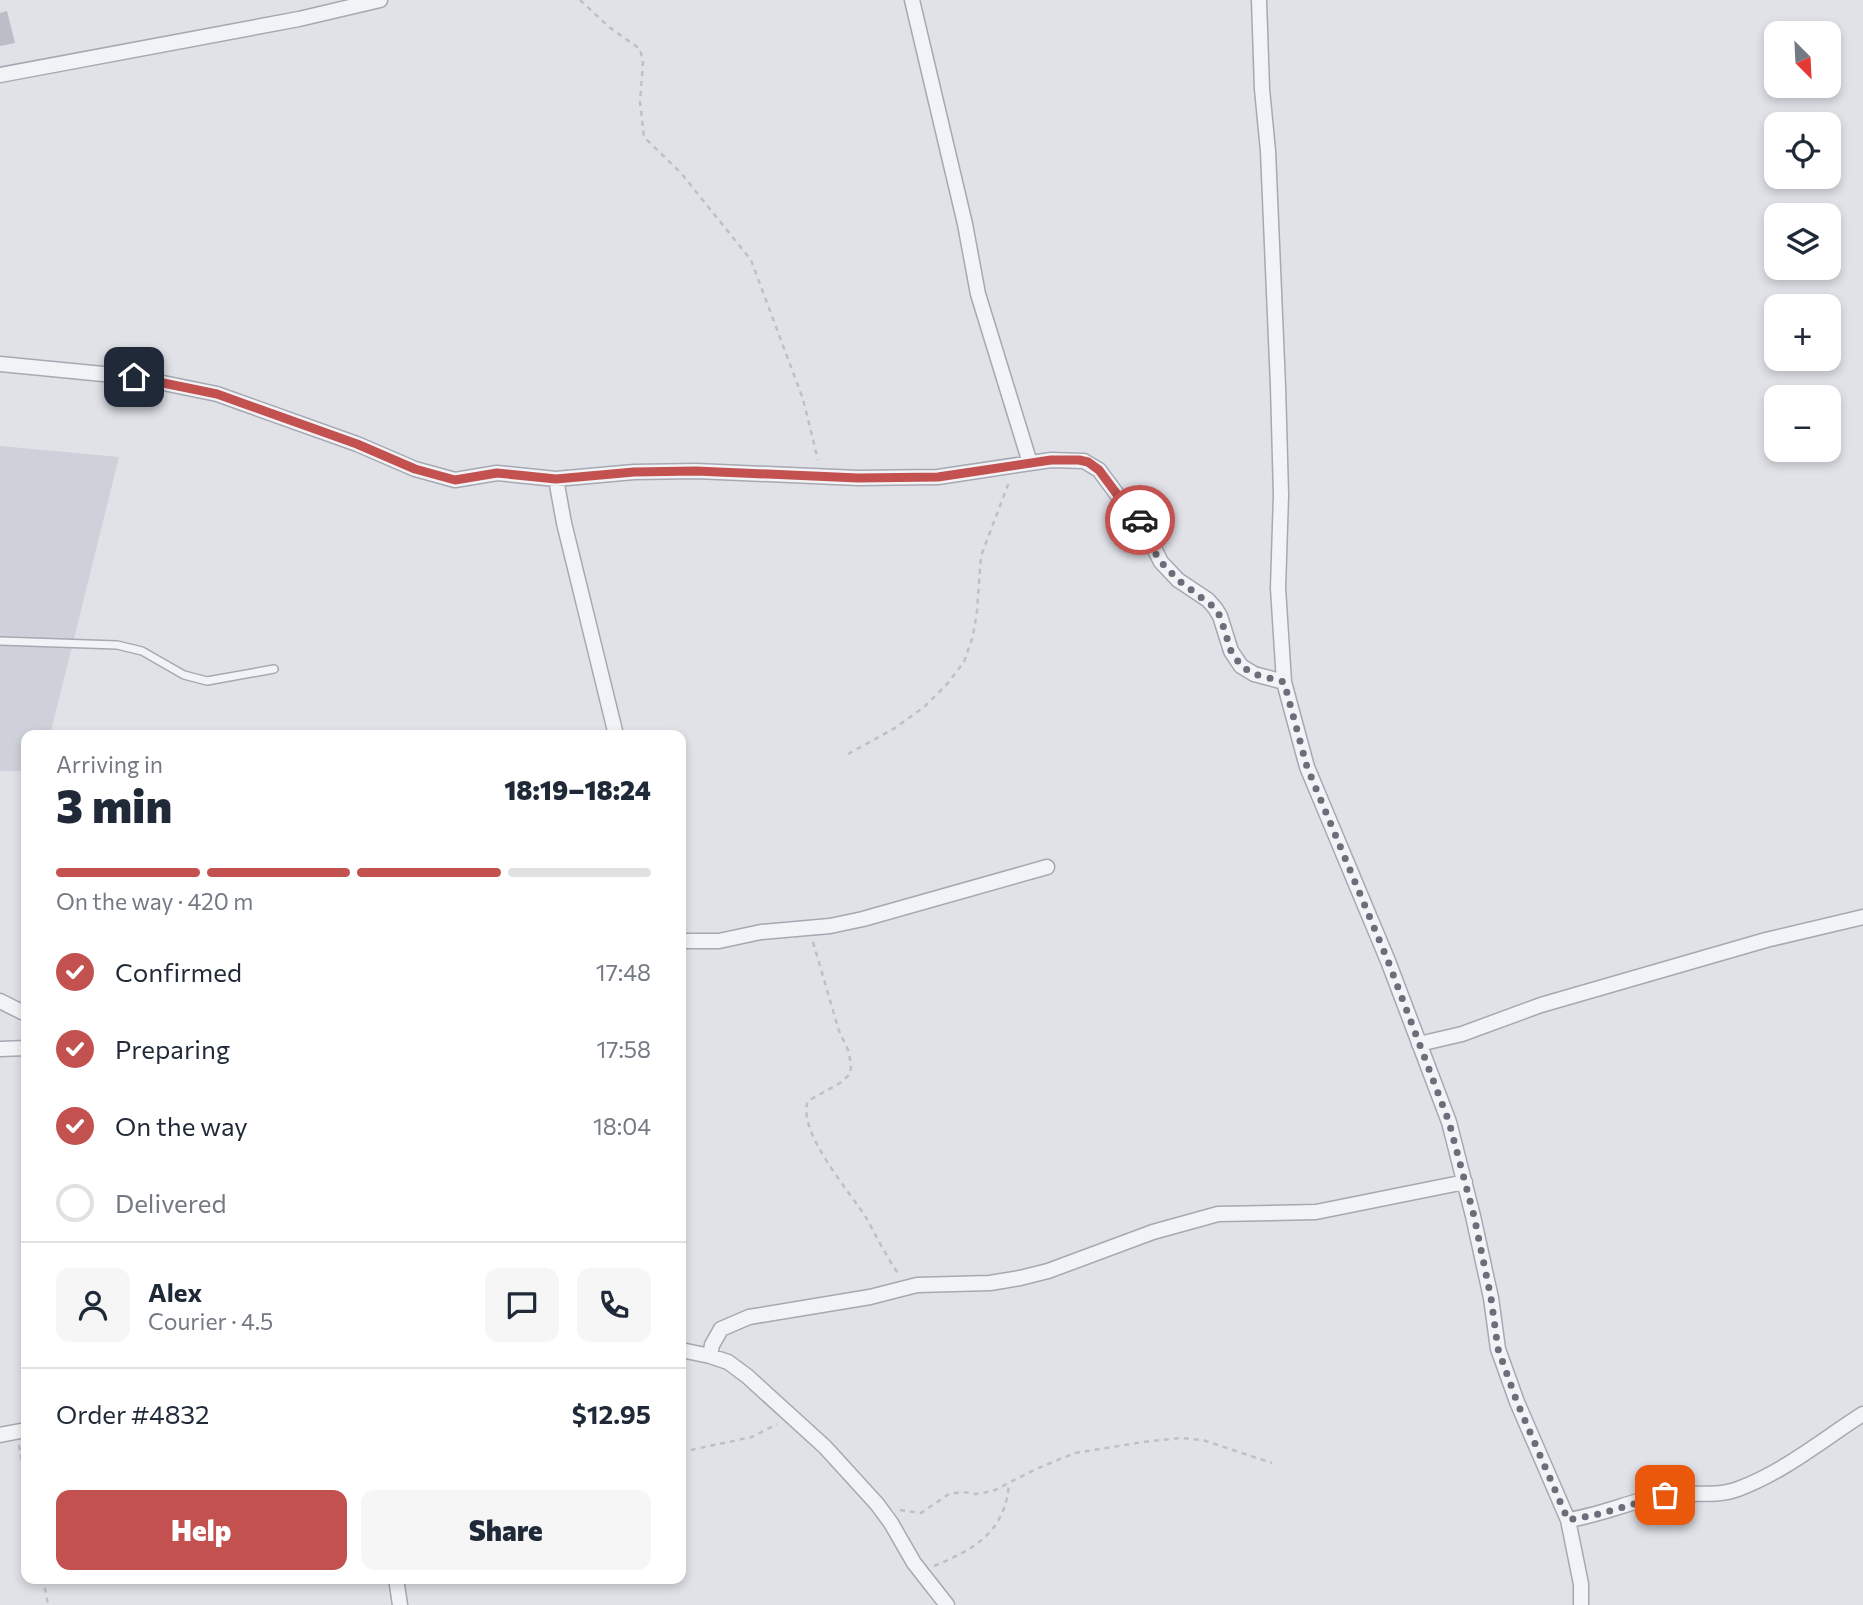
<!DOCTYPE html>
<html lang="en">
<head>
<meta charset="utf-8">
<style>
  :root { --surface:#fff; --page:#f6f6f7; --text:#1f2937; --muted:#747a83; --line:#e0e1e3; --accent:#c2514f }
  body { margin:0; font-family:Commissioner,sans-serif; background:var(--page); color:var(--text); height:100vh; display:flex; flex-direction:column; font-size:26px; white-space:nowrap }
  * { box-sizing:border-box; margin:0 }
  p { font-size:23px; color:var(--muted) }
  .icon { flex:none; width:38px; height:38px; fill:none; stroke:currentColor; stroke-width:2; stroke-linecap:round; stroke-linejoin:round }
  .map { position:relative; flex:1; overflow:hidden }
  .panel { position:absolute; left:21px; top:730px; width:665px; height:854px; display:flex; flex-direction:column; background:var(--surface); border-radius:14px; box-shadow:0 4px 10px #0003 }
  .panel>* { flex:none }
  .needle { width:46px; rotate:156deg }
  .tools { position:absolute; left:1764px; top:21px; display:grid; gap:14px }
  .tools a { display:grid; place-items:center; width:77px; height:77px; border-radius:14px; background:var(--surface); box-shadow:0 4px 10px #0003; font-size:35px }
  .pin { position:absolute; display:grid; place-items:center; width:60px; height:60px; color:#fff; margin:-30px; border-radius:14px; box-shadow:0 4px 10px #0006 }
  .courier { position:absolute; display:grid; place-items:center; width:70px; height:70px; margin:-35px; border:5px solid #c2514f; border-radius:50%; background:#fff; color:#222; box-shadow:0 2px 9px #0007 }
  .overview em { font-style:normal; font-weight:800 }
  .overview div { display:flex; flex-direction:column-reverse }
  .overview { display:flex; align-items:center; justify-content:space-between; height:119px; padding:0 35px }
  h1 { font-size:46px; font-weight:800; line-height:52px }
  .bar { display:grid; grid-template-columns:repeat(4,1fr); gap:10px 7px; align-content:center; height:84px; padding:0 35px }
  .bar i { height:9px; border-radius:5px; background:var(--line) }
  .bar .on { background:var(--accent) }
  .bar p { grid-column:span 4 }
  .line { display:flex; align-items:center; gap:18px; padding:0 35px; border-top:2px solid var(--line) }
  .line div { flex:1 }
  .round { display:grid; place-items:center; flex:none; width:74px; height:74px; border-radius:14px; background:var(--page) }
  ol { padding:0 35px; list-style:none }
  li { display:flex; align-items:center; gap:21px; height:77px }
  li p { margin-inline-start:auto }
  li .icon { padding:7px; border-radius:50%; background:var(--accent); color:#fff; stroke-width:4 }
  li:last-child { color:var(--muted) }
  li i { width:38px; height:38px; border:4px solid var(--line); border-radius:50% }
  .primary-button { display:flex; gap:14px; margin-top:auto; padding:14px 35px }
  .primary-button a { flex:1; height:80px; border-radius:14px; background:var(--accent); color:#fff; font-size:28px; font-weight:800; line-height:80px; text-align:center }
  .primary-button a+a { background:var(--page); color:var(--text) }
  .map>svg:first-child { display:block }
</style>
</head>
<body>
<div class="map">
<svg width="1863" height="1605" viewBox="0 0 1863 1605">
  <rect width="100%" height="100%" fill="#e0e2e8"/>
  <path fill="#ced1da" d="M0 446 119 457 50 735H26V771H0Z"/>
  <path fill="#bbbdc7" d="M7 11 15 43 0 46V13Z"/>
  <g fill="none" stroke-linecap="round" stroke-linejoin="round">
    <defs>
      <path id="lane" d="M0 641 117 645 142 651 184 675 207 681 274 669"/>
      <path id="street" d="M912 0 965 224 978 294 1030 463
        M1259 0 1262 89 1268 151 1278 386 1281 495 1278 588 1284 682 1307 767 1388 961 1449 1122 1473 1216 1491 1298 1498 1349 1517 1402 1568 1520 1581 1584V1605
        M0 75 299 19 380 0
        M0 364 134 377 217 394 357 444 415 469 455 480 497 473 556 479 634 472 696 471 858 478 938 477 1051 460 1084 461 1099 470 1122 501 1139 518 1161 562 1178 580 1208 600 1215 608 1220 616 1231 651 1241 666 1254 674 1284 682
        M556 479 564 523 616 735
        M681 941H719L761 932 830 926 863 919 1047 867
        M0 1001 26 1014
        M1419 1044 1462 1034 1541 1005 1766 940 1863 917
        M0 1049 26 1048
        M681 1350 710 1356 728 1362 747 1376 825 1447 877 1504 891 1523 914 1563 947 1605
        M710 1356 712 1345 721 1329 749 1317 870 1297 917 1285 990 1283 1020 1278 1048 1271 1153 1232 1218 1214 1316 1212 1465 1182
        M0 1435 26 1430
        M1568 1520C1601 1515 1631 1501 1663 1495 1688 1491 1714 1498 1738 1489 1784 1472 1822 1440 1863 1414
        M396 1578 400 1605"/>
    </defs>
    <use href="#lane" stroke="#a6a8b2" stroke-width="10"/>
    <use href="#street" stroke="#a6a8b2" stroke-width="17"/>
    <path stroke="#bec0c6" stroke-width="2.5" stroke-dasharray="5 5" stroke-linecap="butt" d="M580 0 609 27 640 49 643 62 640 102 644 137 681 173 751 260 803 399 818 460
      M848 754 895 728 924 707 947 684 964 662 973 636 977 611 981 556 1009 482
      M813 942 839 1031 849 1052 851 1067 850 1074 840 1083 808 1101C796 1131 851 1193 867 1219 877 1238 887 1257 899 1275
      M19 1445 26 1484
      M681 1452 752 1437 777 1424
      M900 1510 921 1513 949 1494 963 1492 976 1494 993 1491 1036 1469 1075 1453 1143 1442 1180 1438 1203 1440 1272 1463
      M934 1566C975 1549 1005 1532 1009 1484
      M43 1578 48 1605"/>
    <use href="#lane" stroke="#f2f3f6" stroke-width="7"/>
    <use href="#street" stroke="#f2f3f6" stroke-width="14"/>
  </g>
  <g fill="none" stroke-linecap="round" stroke-linejoin="round">
    <path stroke="#6a6d7a" stroke-width="7" stroke-dasharray="0 12.6" d="M1140 520 1154 551 1161 562 1178 580 1214 607 1220 616 1231 651 1241 666 1254 674 1284 682 1307 767 1388 961 1449 1122 1474 1216 1491 1298 1498 1349 1517 1402 1568 1520 1599 1514 1665 1495"/>
    <path stroke="#c2514f" stroke-width="9" d="M134 377 217 394 357 444 415 469 455 480 497 473 556 479 634 472 696 471 858 478 938 477 1051 460H1079L1088 462 1099 470 1122 501 1140 520"/>
  </g>
</svg>
<div class="tools">
<a><svg class="needle" viewBox="-14 -14 28 28"><path d="M0-13l5 13h-10z" fill="#e53935"/><path d="M0 13l5-13h-10z" fill="#747a83"/></svg></a>
<a><svg class="icon" aria-label="locate" viewBox="0 0 24 24"><circle cx="12" cy="12" r="6"/><path d="M12 2v4M12 18v4M2 12h4M18 12h4"/></svg></a>
<a><svg class="icon" aria-label="layers" viewBox="0 0 24 24"><path d="M12 4l9 5-9 5-9-5zM3 14l9 5 9-5"/></svg></a>
<a>+</a>
<a>−</a>
</div>
<div class="pin" style="left:1665px;top:1495px;background:#ea580c"><svg class="icon" aria-label="bag" viewBox="0 0 24 24"><path d="M5 8h14l-1 12H6zM9 8a3 3 0 0 1 6 0"/></svg></div>
<div class="pin" style="left:134px;top:377px;background:#1f2937"><svg class="icon" aria-label="home" viewBox="0 0 24 24"><path d="M3 11l9-7 9 7M6 9v11h12V9"/></svg></div>
<div class="courier" style="left:1140px;top:520px"><svg class="icon" aria-label="car" viewBox="0 0 24 24"><path d="M5 17H2v-5l4-1 3-4h7l3 4 3 1v5h-3M9 17h6M6 11h13"/><circle cx="7" cy="17" r="2"/><circle cx="17" cy="17" r="2"/></svg></div>
<section class="panel">
<div class="overview"><div><h1>3 min</h1><p>Arriving in</p></div><em>18:19–18:24</em></div>
<div class="bar"><i class="on"></i><i class="on"></i><i class="on"></i><i></i><p>On the way · 420 m</p></div>
<ol>
<li><svg class="icon" aria-label="check" viewBox="0 0 24 24"><path d="M5 12l5 5 9-10"/></svg>Confirmed<p>17:48</p></li>
<li><svg class="icon" aria-label="check" viewBox="0 0 24 24"><path d="M5 12l5 5 9-10"/></svg>Preparing<p>17:58</p></li>
<li><svg class="icon" aria-label="check" viewBox="0 0 24 24"><path d="M5 12l5 5 9-10"/></svg>On the way<p>18:04</p></li>
<li><i></i>Delivered</li>
</ol>
<div class="line" style="height:126px"><a class="round"><svg class="icon" aria-label="person" viewBox="0 0 24 24"><circle cx="12" cy="8" r="4"/><path d="M4 21q1-7 8-7t8 7"/></svg></a><div><b>Alex</b><p>Courier · 4.5</p></div><a class="round"><svg class="icon" aria-label="chat" viewBox="0 0 24 24"><path d="M4 5h16v11H9l-5 4z"/></svg></a><a class="round"><svg class="icon" aria-label="phone" viewBox="0 0 24 24"><path d="M5 4h4l2 5-3 2q2 4 5 5l2-3 5 2v4C11 20 4 13 5 4z"/></svg></a></div>
<div class="line" style="height:91px"><div>Order #4832</div><b>$12.95</b></div>
<div class="primary-button"><a>Help</a><a>Share</a></div>
</section>
</div>
</body>
</html>
